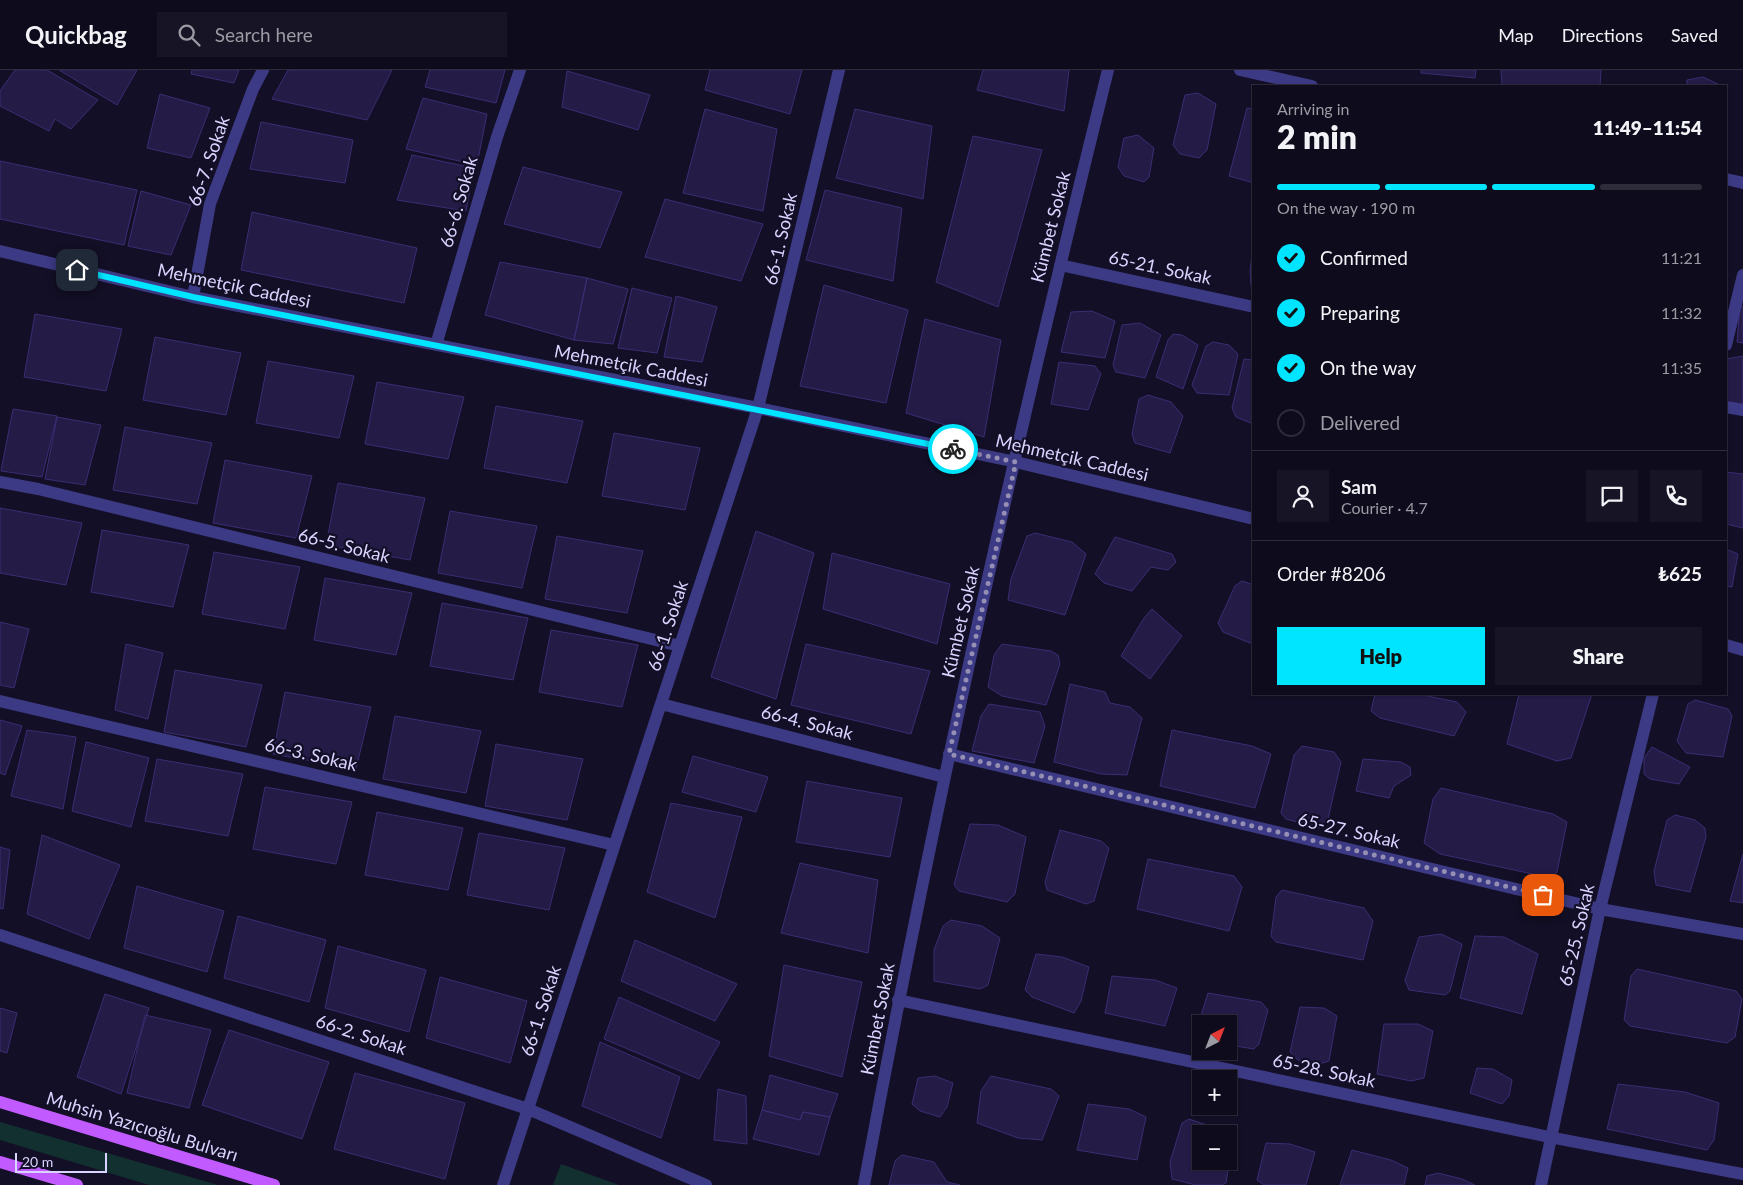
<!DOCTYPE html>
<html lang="en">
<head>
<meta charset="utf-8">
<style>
  :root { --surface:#0e0b1c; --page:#171425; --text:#f1f3f6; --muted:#9b9ba3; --line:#2e2b3b; --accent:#00e5ff }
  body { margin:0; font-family:Lato,sans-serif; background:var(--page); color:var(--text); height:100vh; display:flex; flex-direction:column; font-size:19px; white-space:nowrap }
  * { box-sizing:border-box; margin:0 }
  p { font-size:16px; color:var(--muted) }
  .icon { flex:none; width:28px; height:28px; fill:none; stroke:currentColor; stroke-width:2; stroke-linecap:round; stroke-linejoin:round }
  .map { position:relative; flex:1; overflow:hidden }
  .sheet { position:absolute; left:1252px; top:15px; width:475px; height:610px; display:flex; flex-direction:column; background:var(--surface); border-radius:0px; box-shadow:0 1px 4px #0004,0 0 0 1px var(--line) }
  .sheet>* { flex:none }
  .needle { width:32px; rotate:42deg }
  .fabs { position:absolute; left:1192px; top:945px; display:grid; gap:10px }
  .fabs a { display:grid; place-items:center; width:45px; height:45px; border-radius:0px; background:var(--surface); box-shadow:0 1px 4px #0004,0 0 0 1px var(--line); font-size:25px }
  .scale { position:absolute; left:15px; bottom:12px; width:92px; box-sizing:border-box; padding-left:5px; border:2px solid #d9d4ff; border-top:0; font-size:14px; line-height:18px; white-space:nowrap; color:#d9d4ff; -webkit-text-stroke:4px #130f26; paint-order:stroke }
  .pin { position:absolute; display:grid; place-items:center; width:42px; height:42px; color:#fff; margin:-21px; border-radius:10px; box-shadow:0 2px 8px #0006 }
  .courier { position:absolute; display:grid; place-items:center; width:50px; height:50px; margin:-25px; border:4px solid #00e5ff; border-radius:50%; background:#fff; color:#222; box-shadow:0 1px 6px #0007 }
  .overview em { font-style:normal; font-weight:800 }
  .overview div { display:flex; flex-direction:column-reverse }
  .overview { display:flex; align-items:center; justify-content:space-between; height:85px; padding:0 25px }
  h1 { font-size:32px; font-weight:800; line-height:38px }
  .bar { display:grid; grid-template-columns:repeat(4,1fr); gap:8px 5px; align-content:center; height:60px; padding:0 25px }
  .bar i { height:6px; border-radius:4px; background:var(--line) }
  .bar .on { background:var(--accent) }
  .bar p { grid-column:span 4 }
  .line { display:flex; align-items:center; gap:12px; padding:0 25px; border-top:1px solid var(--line) }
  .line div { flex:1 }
  .round { display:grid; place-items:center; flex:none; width:52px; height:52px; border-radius:0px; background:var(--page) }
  ol { padding:0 25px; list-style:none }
  li { display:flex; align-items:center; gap:15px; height:55px }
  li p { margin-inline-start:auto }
  li .icon { padding:5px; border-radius:50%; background:var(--accent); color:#111; stroke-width:4 }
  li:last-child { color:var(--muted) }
  li i { width:28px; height:28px; border:2px solid var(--line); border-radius:50% }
  .action { display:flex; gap:10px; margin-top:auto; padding:10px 25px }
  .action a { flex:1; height:58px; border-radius:0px; background:var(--accent); color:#111; font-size:20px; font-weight:800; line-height:58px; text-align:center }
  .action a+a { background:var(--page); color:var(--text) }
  header { display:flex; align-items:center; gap:30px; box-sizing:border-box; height:70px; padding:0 25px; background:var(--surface); border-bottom:1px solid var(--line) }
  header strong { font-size:24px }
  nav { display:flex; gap:28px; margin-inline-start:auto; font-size:18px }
  .search { width:350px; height:45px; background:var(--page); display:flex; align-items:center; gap:12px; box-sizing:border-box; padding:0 18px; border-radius:0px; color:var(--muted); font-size:19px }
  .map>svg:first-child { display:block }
</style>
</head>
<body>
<header>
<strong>Quickbag</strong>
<div class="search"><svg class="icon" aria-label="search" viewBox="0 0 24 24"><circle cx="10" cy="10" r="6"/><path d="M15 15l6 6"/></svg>Search here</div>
<nav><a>Map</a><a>Directions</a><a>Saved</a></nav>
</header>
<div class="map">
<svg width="1743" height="1115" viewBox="0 0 1743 1115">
  <rect width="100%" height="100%" fill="#130f26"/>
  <path fill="#12302f" d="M0 1052 218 1115H149L0 1070Z
    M561 1094 619 1115H553Z"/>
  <path fill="#241b47" stroke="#3b2d73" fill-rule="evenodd" d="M15 0H47L98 30 71 59 55 49 49 61 0 36V21Z
    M59 0H137L117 35Z
    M192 0H239L234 13 191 4Z
    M288 0H392L367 50 272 29Z
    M430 0H505L496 33 425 17Z
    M710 0H802L790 44 705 20Z
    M983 0H1069L1064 41 977 20Z
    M1421 0H1476L1475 8 1421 3Z
    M1501 0H1601L1600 16H1502Z
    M567 1 650 25 638 60 562 37Z
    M1703 7 1720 15V16H1687V10Z
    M1198 23 1216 34 1207 80 1199 88 1180 84 1173 75 1185 25Z
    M160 24 210 38 191 88 147 78Z
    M423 28 487 44 477 95 406 79Z
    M1247 38 1254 39V113L1229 106Z
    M705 39 777 59 763 141 683 123Z
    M855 39 932 56 923 129 836 108Z
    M261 52 353 70 345 113 250 99Z
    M1138 65 1154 78 1149 107 1144 112 1124 106 1118 97 1124 68Z
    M973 66 1042 80 998 237 936 212Z
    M412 85 474 98 466 141 397 130Z
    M0 91 137 120 124 175 0 149Z
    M523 97 622 122 600 178 504 154Z
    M825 120 902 138 893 211 806 190Z
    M141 121 191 135 171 185 128 176Z
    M665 129 763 154 741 211 645 187Z
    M252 142 417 178 404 233 241 200Z
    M1254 168V217L1251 216 1250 201Z
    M500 192 587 208 574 270 485 245Z
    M587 208 628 219 613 274 574 270Z
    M824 215 908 240 886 333 800 316Z
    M632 218 672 228 657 283 618 278Z
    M676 226 717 237 702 292 664 287Z
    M1740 236H1743V273L1737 272Z
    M1092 241 1115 251 1105 288 1061 282 1071 242Z
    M35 244 122 259 106 321 24 307Z
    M925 249 1001 270 984 367 906 343Z
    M1140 253 1161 265 1145 308 1116 302 1113 295 1122 255Z
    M1173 264 1182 265 1198 275 1183 319 1156 307 1168 270Z
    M155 267 241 283 226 345 143 330Z
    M1213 272 1229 275 1238 284 1229 325 1197 323 1192 315 1206 276Z
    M1743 286V334L1728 332 1726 330V289Z
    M1244 289 1254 290 1253 354 1236 347 1232 338Z
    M268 291 354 306 339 368 256 353Z
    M1059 292 1095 296 1101 304 1088 340 1051 334Z
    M377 312 464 327 448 389 365 374Z
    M1148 325 1171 332 1183 346 1170 383 1135 373 1132 364 1139 329Z
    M496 336 583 351 567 413 484 398Z
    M13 339 57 346 42 407 1 401Z
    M57 347 101 355 85 415 45 409Z
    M125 357 212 373 197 434 113 420Z
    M614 363 700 378 685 440 602 426Z
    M225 390 312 406 296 468 213 453Z
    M1726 402 1743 404V458L1726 454Z
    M338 413 425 428 410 490 326 475Z
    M0 438 82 453 66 515 0 503Z
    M450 441 537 456 522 518 438 503Z
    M102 460 189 475 173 537 91 522Z
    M756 461 814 483 776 629 711 607Z
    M1035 463 1072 472 1086 484 1065 545 1008 530 1011 509 1027 466Z
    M557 466 643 481 627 543 545 529Z
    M1115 467 1172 484 1176 492 1168 500 1151 497 1132 521 1104 513 1095 504Z
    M1726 479 1738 484 1732 517 1726 516Z
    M214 482 300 497 285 559 202 544Z
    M832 483 950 514 937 574 823 539Z
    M325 508 412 523 396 585 314 570Z
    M1242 511 1254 515V570L1250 573 1223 562 1218 553 1235 516Z
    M442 533 528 548 513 610 430 596Z
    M1152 539 1182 566 1150 609 1121 586 1144 548Z
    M0 552 29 559 14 618 0 615Z
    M551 560 638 575 622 637 539 622Z
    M126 574 163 583 148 649 115 640Z
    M806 574 930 601 911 664 791 635Z
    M1002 574 1051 581 1058 585 1060 594 1046 635 1002 626 988 617 994 585Z
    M175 600 262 615 246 677 164 662Z
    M1070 614 1105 622 1110 633 1130 637 1142 648 1127 705 1101 704 1054 692Z
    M285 622 371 637 356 699 273 684Z
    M1375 624H1418L1457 632 1466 642 1454 666 1380 648 1371 641Z
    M1519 624H1592L1571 688 1557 691 1507 674Z
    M1695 630 1728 639 1732 646 1723 687 1686 683 1677 671 1688 634Z
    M989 634 1040 642 1045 656 1034 693 972 681 981 646Z
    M395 646 481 661 466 723 383 709Z
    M0 650 22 656 5 705 0 703Z
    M27 660 76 667 63 739 11 726Z
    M1172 660 1252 676 1271 684 1255 738 1160 716Z
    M86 672 149 688 131 757 72 741Z
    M496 674 583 689 567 750 485 736Z
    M1302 676 1334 682 1341 692 1328 749 1319 758 1286 749 1281 743 1294 685Z
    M1652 677 1690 697 1679 714 1650 709 1644 704V688Z
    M693 686 768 707 756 742 682 722Z
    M157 689 243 704 228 766 145 751Z
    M1363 689 1401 692 1410 697 1411 705 1394 716 1389 728 1356 721Z
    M807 711 902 728 890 787 796 772Z
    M265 717 352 732 336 794 253 779Z
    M1441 718 1553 744 1567 752 1557 802 1551 808 1440 784 1424 773 1433 729Z
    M671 733 742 747 715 848 647 822Z
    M377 742 463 758 448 820 365 805Z
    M1675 745 1695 750 1705 758 1706 767 1690 822 1656 815 1654 801 1667 750Z
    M970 754 998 755 1026 767 1015 824 1007 832 959 821 954 815Z
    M1060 760 1101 771 1109 778 1094 831 1086 834 1047 820 1045 812Z
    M479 763 565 778 549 840 467 825Z
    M42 765 120 795 89 869 27 844Z
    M0 777 10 780 3 839 0 838Z
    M1743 784V833L1730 831Z
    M1148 789 1234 806 1242 817 1229 861 1137 839Z
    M800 793 878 810 868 883 781 863Z
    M137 816 224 841 207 902 124 878Z
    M1282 820 1364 838 1373 851 1363 890 1276 872 1271 866 1276 827Z
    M238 846 326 870 309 932 224 908Z
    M951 850 982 856 1000 868 988 915 980 919 934 911V880L943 856Z
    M1441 864 1462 874 1450 921 1445 925 1409 920 1405 910 1419 867Z
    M1475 866 1504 867 1538 884 1522 944 1460 928Z
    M635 870 737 914 715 951 621 911Z
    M338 876 426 900 409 962 325 938Z
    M1036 884 1062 887 1089 897 1081 931 1074 943 1032 927 1025 920Z
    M784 895 862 912 842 1007 769 986Z
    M1637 899 1736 921 1742 929 1735 967 1727 973 1630 956 1624 950 1631 906Z
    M1112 906 1155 910 1177 918 1165 956 1105 943Z
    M440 907 527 931 510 993 426 968Z
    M1208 923 1261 932 1268 940 1259 974 1254 979 1229 975V954H1201V968L1195 964Z
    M105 924 149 938 121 1024 77 1007Z
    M619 927 720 972 699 1009 604 969Z
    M1300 937 1324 938 1337 946 1329 991 1316 995 1298 990 1290 982Z
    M0 938 17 943 7 983 0 981Z
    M145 945 211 960 189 1038 127 1023Z
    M1384 954H1418L1433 961 1424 1008 1411 1011 1377 1004Z
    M229 960 329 992 302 1069 202 1035Z
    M600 972 680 1007 661 1068 582 1036Z
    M1477 998 1493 999 1512 1010 1509 1026 1502 1034 1470 1023Z
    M355 1003 465 1033 445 1109 334 1079Z
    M770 1005 838 1024 830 1047 803 1042 800 1050 762 1040Z
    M935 1006 953 1013 947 1037 940 1047 920 1041 912 1034 918 1008Z
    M991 1006 1051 1019 1059 1026 1042 1070 1018 1068 977 1053 981 1021Z
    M1618 1014 1685 1022 1719 1033 1714 1070 1707 1080 1607 1059Z
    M718 1019 746 1026 747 1074 714 1070Z
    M1088 1034 1129 1039 1146 1047 1137 1090 1077 1080Z
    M762 1040 800 1050 803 1042 830 1047 819 1085 753 1069Z
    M1189 1049 1234 1064 1226 1113 1222 1115H1196L1172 1109 1170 1092 1182 1053ZM1201 1064H1229V1091H1201Z
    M1266 1073 1290 1074 1315 1082 1306 1115H1264L1257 1110Z
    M1352 1080 1391 1090 1408 1098 1404 1115H1340Z
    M902 1085 934 1092 947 1112 960 1115H889L895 1091Z
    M1438 1103 1462 1109 1475 1115H1425L1427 1106Z"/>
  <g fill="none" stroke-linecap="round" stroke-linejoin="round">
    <path stroke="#3d3a85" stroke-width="12" d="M1240 0 1312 16
      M1726 109 1743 113
      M0 181 193 227 758 338 1016 392 1254 449
      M1060 195 1254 237
      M193 227 210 134 253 19 263 0
      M436 275 497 67 520 0
      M1726 275 1743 205
      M1726 337 1743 340
      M0 412 38 419 680 576
      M1726 575 1743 580
      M0 631 614 775
      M661 634 944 707
      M949 684 1600 839 1743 864
      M0 865 528 1039 706 1115
      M898 930 1549 1067 1743 1104
      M503 1115 758 338 839 0
      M864 1115C933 741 1016 369 1108 0
      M1541 1115 1600 839 1653 624"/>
    <path stroke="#c25bff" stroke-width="12" d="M0 1032 274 1115
      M0 1092 77 1115"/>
  </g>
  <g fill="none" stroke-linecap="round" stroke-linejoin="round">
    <path stroke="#948fb3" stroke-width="5" stroke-dasharray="0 9" d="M953 379 1016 392 949 684 1543 825"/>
    <path stroke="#00e5ff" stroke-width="6" d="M77 200 193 227 953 379"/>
  </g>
  <g text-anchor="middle" stroke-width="4.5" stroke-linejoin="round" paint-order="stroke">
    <g font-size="18" fill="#d9d4ff" stroke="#130f26">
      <text transform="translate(209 91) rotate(-71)" y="6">66-7. Sokak</text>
      <text transform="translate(459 132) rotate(-74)" y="6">66-6. Sokak</text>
      <text transform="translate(1051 157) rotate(-76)" y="6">Kümbet Sokak</text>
      <text transform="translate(781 169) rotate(-77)" y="6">66-1. Sokak</text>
      <text transform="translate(1160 198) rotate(12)" y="6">65-21. Sokak</text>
      <text transform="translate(234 216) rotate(12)" y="6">Mehmetçik Caddesi</text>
      <text transform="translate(631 296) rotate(11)" y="6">Mehmetçik Caddesi</text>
      <text transform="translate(1072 388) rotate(13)" y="6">Mehmetçik Caddesi</text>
      <text transform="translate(344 476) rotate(14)" y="6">66-5. Sokak</text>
      <text transform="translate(961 552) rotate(-77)" y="6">Kümbet Sokak</text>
      <text transform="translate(668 556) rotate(-72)" y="6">66-1. Sokak</text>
      <text transform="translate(807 653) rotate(14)" y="6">66-4. Sokak</text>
      <text transform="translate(311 685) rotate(13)" y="6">66-3. Sokak</text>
      <text transform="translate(1349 761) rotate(13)" y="6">65-27. Sokak</text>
      <text transform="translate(1577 865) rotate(-77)" y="6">65-25. Sokak</text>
      <text transform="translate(541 941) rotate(-72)" y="6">66-1. Sokak</text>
      <text transform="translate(878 949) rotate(-79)" y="6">Kümbet Sokak</text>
      <text transform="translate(361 965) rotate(18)" y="6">66-2. Sokak</text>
      <text transform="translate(1324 1001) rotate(12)" y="6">65-28. Sokak</text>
      <text transform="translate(142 1057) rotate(17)" y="6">Muhsin Yazıcıoğlu Bulvarı</text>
    </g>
  </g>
</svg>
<div class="fabs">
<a><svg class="needle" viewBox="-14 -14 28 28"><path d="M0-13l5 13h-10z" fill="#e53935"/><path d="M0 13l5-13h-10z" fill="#9b9ba3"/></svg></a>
<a>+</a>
<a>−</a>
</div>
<div class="scale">20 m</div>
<div class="pin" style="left:1543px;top:825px;background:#ea580c"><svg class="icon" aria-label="bag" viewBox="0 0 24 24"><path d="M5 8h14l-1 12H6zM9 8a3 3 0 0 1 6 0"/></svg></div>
<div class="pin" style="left:77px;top:200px;background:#1f2937"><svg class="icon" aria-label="home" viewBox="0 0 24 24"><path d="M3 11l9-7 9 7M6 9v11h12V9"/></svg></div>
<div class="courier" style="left:953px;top:379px"><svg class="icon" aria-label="bike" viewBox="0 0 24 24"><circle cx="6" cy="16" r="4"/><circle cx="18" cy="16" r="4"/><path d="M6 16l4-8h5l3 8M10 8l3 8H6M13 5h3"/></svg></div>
<section class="sheet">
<div class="overview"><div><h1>2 min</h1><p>Arriving in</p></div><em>11:49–11:54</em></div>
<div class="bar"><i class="on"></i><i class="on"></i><i class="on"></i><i></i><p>On the way · 190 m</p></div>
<ol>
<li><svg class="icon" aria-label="check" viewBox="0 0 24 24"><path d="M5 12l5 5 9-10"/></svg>Confirmed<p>11:21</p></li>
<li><svg class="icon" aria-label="check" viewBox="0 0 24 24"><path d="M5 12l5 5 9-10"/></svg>Preparing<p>11:32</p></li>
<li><svg class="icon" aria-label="check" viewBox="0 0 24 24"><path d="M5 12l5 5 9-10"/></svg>On the way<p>11:35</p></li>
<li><i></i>Delivered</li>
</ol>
<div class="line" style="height:90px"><a class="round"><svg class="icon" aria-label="person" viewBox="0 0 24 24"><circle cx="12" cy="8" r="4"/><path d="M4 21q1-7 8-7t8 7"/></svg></a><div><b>Sam</b><p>Courier · 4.7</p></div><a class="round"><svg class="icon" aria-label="chat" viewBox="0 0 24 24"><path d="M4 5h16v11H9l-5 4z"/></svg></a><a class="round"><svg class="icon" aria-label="phone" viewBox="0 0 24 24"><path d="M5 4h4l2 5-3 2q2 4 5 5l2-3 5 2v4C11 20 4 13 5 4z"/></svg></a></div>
<div class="line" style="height:65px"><div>Order #8206</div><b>₺625</b></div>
<div class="action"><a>Help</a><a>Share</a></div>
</section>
</div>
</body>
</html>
